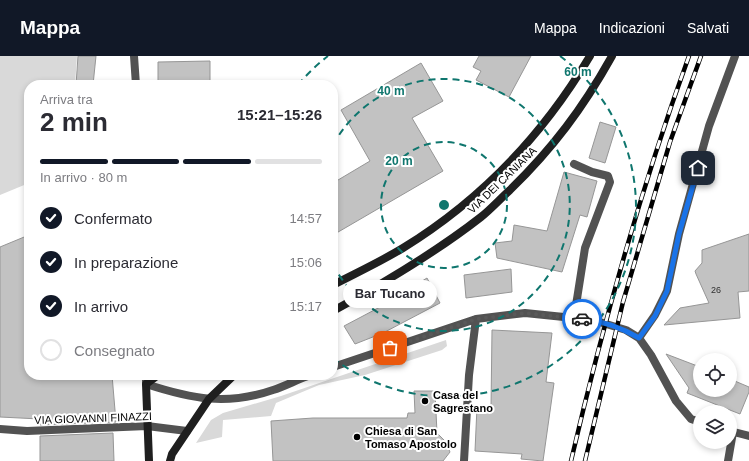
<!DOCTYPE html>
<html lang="it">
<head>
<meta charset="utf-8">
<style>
  :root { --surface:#fff; --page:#f2f2f3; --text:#2b2b33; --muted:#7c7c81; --line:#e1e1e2; --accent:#111827 }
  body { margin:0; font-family:Arial,sans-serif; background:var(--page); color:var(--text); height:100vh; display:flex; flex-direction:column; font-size:15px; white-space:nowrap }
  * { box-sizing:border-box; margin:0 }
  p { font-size:13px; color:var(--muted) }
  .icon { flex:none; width:22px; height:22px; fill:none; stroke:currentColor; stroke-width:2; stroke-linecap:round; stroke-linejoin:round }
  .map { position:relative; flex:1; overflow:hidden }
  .drawer { position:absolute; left:24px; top:24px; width:314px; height:300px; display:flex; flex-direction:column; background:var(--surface); border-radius:16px; box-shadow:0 2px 6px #0003 }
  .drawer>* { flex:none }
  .fabs { position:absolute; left:693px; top:297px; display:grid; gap:8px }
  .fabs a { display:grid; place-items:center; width:44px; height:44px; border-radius:50%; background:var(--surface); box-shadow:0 2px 6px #0003; font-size:20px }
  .pin { position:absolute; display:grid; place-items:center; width:34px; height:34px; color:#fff; margin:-17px; border-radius:8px; box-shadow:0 2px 6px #0006 }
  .courier { position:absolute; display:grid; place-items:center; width:40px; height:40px; margin:-20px; border:3px solid #1a73e8; border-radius:50%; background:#fff; color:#222; box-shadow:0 1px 5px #0007 }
  .bubble { position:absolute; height:28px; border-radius:14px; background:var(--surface); box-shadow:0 2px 6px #0003; font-size:13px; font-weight:800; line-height:28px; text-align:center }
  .summary em { font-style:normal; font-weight:800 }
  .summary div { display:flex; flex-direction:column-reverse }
  .summary { display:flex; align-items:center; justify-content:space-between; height:68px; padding:0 16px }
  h1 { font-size:26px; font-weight:800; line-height:30px }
  .bar { display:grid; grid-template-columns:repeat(4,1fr); gap:6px 4px; align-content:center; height:48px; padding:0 16px }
  .bar i { height:5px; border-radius:3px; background:var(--line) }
  .bar .on { background:var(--accent) }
  .bar p { grid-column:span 4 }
  ol { padding:0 16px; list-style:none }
  li { display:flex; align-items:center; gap:12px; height:44px }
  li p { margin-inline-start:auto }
  li .icon { padding:4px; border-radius:50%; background:var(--accent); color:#fff; stroke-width:4 }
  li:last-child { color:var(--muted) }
  li i { width:22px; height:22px; border:2px solid var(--line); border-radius:50% }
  header { display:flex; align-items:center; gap:24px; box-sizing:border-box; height:56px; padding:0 20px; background:var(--accent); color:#fff }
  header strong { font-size:19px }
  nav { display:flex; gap:22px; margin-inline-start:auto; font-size:14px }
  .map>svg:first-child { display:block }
</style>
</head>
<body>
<header>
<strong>Mappa</strong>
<nav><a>Mappa</a><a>Indicazioni</a><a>Salvati</a></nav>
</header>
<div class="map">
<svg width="749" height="405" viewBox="0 0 749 405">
  <rect width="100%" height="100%" fill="#fff"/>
  <path fill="#d9d9d9" d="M0 0H77L75 29H29V127L0 139Z
    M446 284 447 290 442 294 365 319 319 329 276 347 271 360 223 364 222 381 196 387 211 364 223 357 281 340Z"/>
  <path fill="#c2c2c2" stroke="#969696" d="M78 0H96L93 29H76Z
    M479 0H531L509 41 476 24 481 15 473 11Z
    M210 5V28L158 29V6Z
    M421 7 443 45 412 62 443 115 333 179V127L370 105 341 54Z
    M600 66 616 71 605 107 589 102Z
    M564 116 597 125 587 161 580 159 562 216 497 202 495 187 512 185 514 169 547 175Z
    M749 178V235L738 236 740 262 664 269 680 252 709 247 696 218 695 215 702 207V194Z
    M29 179V319H112L116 366 40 369V363L0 361V191Z
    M511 213 512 236 466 242 464 219Z
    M427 222 440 247 383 277 355 288 344 270 380 251Z
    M492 274 552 277 546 326 554 327 543 405 521 403 522 398 475 395 477 351 491 352Z
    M666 298 700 311V334H730V323L749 331V336L740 358 687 337 689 332Z
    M414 335H435L437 377 445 385 450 396 443 405H273L271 365 313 362H407L408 357H415Z
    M113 377 114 405H40V380Z"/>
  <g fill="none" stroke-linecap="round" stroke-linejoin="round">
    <path stroke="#525252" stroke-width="8" d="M134 0 136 29
      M574 262 585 192 610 126 608 120 592 116 574 108
      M639 282 655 259 667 235 679 178 709 70 735 0
      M333 311 476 263 525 257 593 264 626 274 639 282 651 299 676 345 691 363 700 366
      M146 319V328C192 343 227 350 273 334 286 330 298 323 311 319
      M286 319 297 323
      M0 373 27 375 147 370 187 375
      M730 375 749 380
      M464 405 469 319 476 263
      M728 405 733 376"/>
    <path stroke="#1f1f1f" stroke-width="8" d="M333 229C356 217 380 206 403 192 481 144 543 79 590 0
      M333 255C384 227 435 197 481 161 491 153 500 143 510 134 553 92 583 52 612 0
      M149 405 146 328 158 319
      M170 405 172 398 209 343 234 319"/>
    <defs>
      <path id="rail" d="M571 405C603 268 641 132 689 0
        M585 405 623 246 670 86 701 0"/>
    </defs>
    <use href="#rail" stroke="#000" stroke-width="4.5"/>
    <use href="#rail" stroke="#fff" stroke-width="3" stroke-dasharray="9" stroke-linecap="butt"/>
  </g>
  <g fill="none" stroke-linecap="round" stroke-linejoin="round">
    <path stroke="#595959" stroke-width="4" stroke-dasharray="0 7.2" d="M390 292 476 263 525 257 582 263"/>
    <path stroke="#1a73e8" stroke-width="5" d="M582 263C602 265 622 272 639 282L655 260 667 235 679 178 698 112"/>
  </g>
  <g fill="none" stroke="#0f766e" stroke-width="2" stroke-dasharray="7 5">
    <circle cx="444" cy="149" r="63"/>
    <path d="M333 89A126 126 0 1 1 333 209"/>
    <path d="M298 29A189 189 0 0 1 328 0M560 0A189 189 0 0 1 334 303"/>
  </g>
  <g fill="#000" stroke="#fff" stroke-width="1.5">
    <circle cx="425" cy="345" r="4"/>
    <circle cx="357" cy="381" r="4"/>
  </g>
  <g text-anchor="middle" stroke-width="4" stroke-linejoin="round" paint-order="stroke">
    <g font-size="9" fill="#303030">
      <text x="716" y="237">26</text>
    </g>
    <g font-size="11" fill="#000" stroke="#fff">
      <text transform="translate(502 124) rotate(-44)" y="4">VIA DEI CANIANA</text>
      <text transform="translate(93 362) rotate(-2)" y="4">VIA GIOVANNI FINAZZI</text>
    </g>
    <g font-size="11" font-weight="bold" fill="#000" stroke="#fff" text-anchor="start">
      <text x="433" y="343">Casa del<tspan x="433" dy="13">Sagrestano</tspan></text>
      <text x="365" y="379">Chiesa di San<tspan x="365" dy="13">Tomaso Apostolo</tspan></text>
    </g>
  </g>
  <circle cx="444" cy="149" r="6" fill="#0f766e" stroke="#fff" stroke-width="2"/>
  <g font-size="12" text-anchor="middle" font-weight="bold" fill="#0f766e" stroke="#fff" stroke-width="4" stroke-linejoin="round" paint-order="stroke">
    <text x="578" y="20">60 m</text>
    <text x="391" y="39">40 m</text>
    <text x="399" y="109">20 m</text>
  </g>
</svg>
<div class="fabs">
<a><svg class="icon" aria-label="locate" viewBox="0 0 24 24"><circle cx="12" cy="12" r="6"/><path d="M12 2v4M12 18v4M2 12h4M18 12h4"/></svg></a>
<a><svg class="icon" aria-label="layers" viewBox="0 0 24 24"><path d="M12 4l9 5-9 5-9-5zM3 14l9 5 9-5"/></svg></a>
</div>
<div class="pin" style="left:390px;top:292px;background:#ea580c"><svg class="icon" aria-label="bag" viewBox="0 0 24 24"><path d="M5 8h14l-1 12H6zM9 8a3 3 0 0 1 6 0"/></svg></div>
<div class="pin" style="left:698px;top:112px;background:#1f2937"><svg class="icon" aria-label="home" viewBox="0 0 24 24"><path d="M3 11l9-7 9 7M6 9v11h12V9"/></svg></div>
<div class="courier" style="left:582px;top:263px"><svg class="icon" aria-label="car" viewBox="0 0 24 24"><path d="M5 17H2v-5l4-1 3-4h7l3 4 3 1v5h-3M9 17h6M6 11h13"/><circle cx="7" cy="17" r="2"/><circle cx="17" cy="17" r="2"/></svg></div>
<div class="bubble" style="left:343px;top:224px;width:94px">Bar Tucano</div>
<section class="drawer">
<div class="summary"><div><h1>2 min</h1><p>Arriva tra</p></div><em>15:21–15:26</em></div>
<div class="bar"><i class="on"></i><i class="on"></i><i class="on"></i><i></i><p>In arrivo · 80 m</p></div>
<ol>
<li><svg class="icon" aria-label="check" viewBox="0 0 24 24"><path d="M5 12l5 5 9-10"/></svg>Confermato<p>14:57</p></li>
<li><svg class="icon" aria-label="check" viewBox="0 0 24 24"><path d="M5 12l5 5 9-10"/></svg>In preparazione<p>15:06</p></li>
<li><svg class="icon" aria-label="check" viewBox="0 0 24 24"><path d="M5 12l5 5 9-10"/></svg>In arrivo<p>15:17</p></li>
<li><i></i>Consegnato</li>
</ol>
</section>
</div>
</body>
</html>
